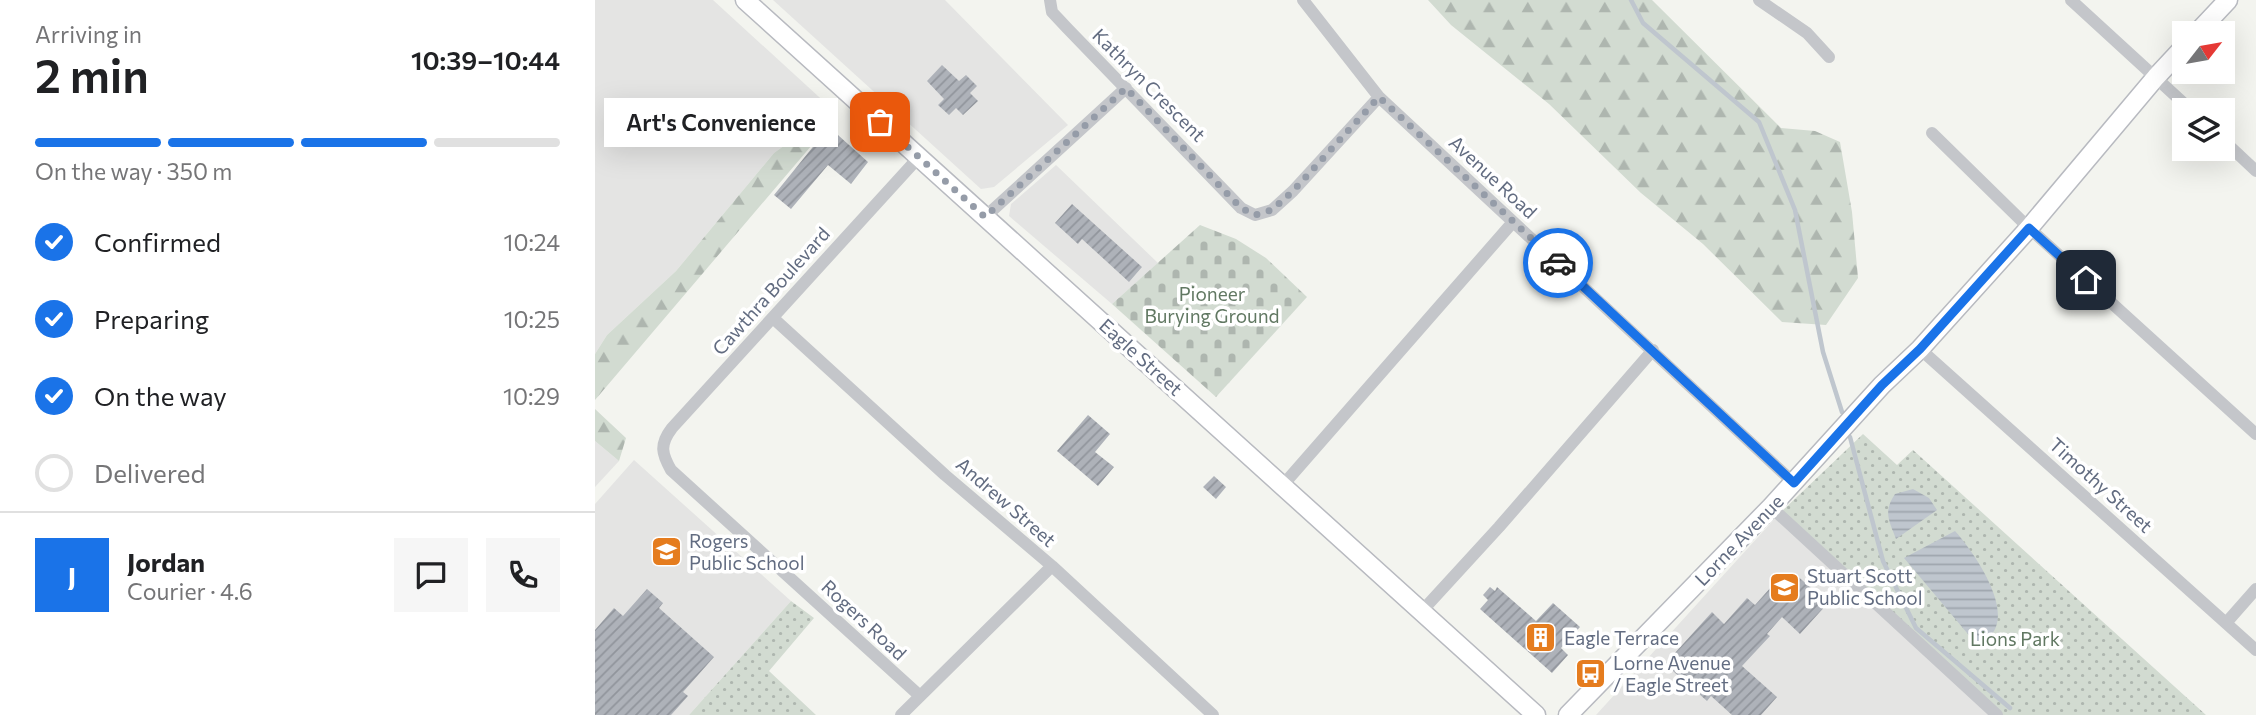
<!DOCTYPE html>
<html lang="en">
<head>
<meta charset="utf-8">
<style>
  :root { --surface:#fff; --page:#f6f6f6; --text:#202124; --muted:#757577; --line:#e0e0e0; --accent:#1a73e8 }
  body { margin:0; font-family:Commissioner,sans-serif; background:var(--page); color:var(--text); height:100vh; display:flex; flex-direction:column; font-size:26px; white-space:nowrap }
  * { box-sizing:border-box; margin:0 }
  p { font-size:23px; color:var(--muted) }
  .icon { flex:none; width:38px; height:38px; fill:none; stroke:currentColor; stroke-width:2; stroke-linecap:round; stroke-linejoin:round }
  .map { position:relative; flex:1; overflow:hidden }
  .panel { display:flex; flex-direction:column; background:var(--surface); width:595px }
  .panel>* { flex:none }
  .needle { width:46px; rotate:59deg }
  .buttons { position:absolute; left:1577px; top:21px; display:grid; gap:14px }
  .buttons a { display:grid; place-items:center; width:63px; height:63px; border-radius:0px; background:var(--surface); box-shadow:0 7px 28px #0002; font-size:35px }
  .pin { position:absolute; display:grid; place-items:center; width:60px; height:60px; color:#fff; margin:-30px; border-radius:14px; box-shadow:0 4px 10px #0006 }
  .courier { position:absolute; display:grid; place-items:center; width:70px; height:70px; margin:-35px; border:5px solid #1a73e8; border-radius:50%; background:#fff; color:#222; box-shadow:0 2px 9px #0007 }
  .bubble { position:absolute; height:49px; border-radius:0px; background:var(--surface); box-shadow:0 7px 28px #0002; font-size:23px; font-weight:600; line-height:49px; text-align:center }
  .headline em { font-style:normal; font-weight:600 }
  .headline div { display:flex; flex-direction:column-reverse }
  .headline { display:flex; align-items:center; justify-content:space-between; height:119px; padding:0 35px }
  h1 { font-size:46px; font-weight:600; line-height:52px }
  .bar { display:grid; grid-template-columns:repeat(4,1fr); gap:10px 7px; align-content:center; height:84px; padding:0 35px }
  .bar i { height:9px; border-radius:5px; background:var(--line) }
  .bar .current { background:var(--accent) }
  .bar p { grid-column:span 4 }
  .line { display:flex; align-items:center; gap:18px; padding:0 35px; border-top:2px solid var(--line) }
  .line div { flex:1 }
  .round { display:grid; place-items:center; flex:none; width:74px; height:74px; border-radius:0px; background:var(--page) }
  ol { padding:0 35px; list-style:none }
  li { display:flex; align-items:center; gap:21px; height:77px }
  li p { margin-inline-start:auto }
  li .icon { padding:7px; border-radius:50%; background:var(--accent); color:#fff; stroke-width:4 }
  li:last-child { color:var(--muted) }
  li i { width:38px; height:38px; border:4px solid var(--line); border-radius:50% }
  main { display:flex; flex:1; min-height:0 }
  .map>svg:first-child { display:block }
</style>
</head>
<body>
<main>
<section class="panel">
<div class="headline"><div><h1>2 min</h1><p>Arriving in</p></div><em>10:39–10:44</em></div>
<div class="bar"><i class="current"></i><i class="current"></i><i class="current"></i><i></i><p>On the way · 350 m</p></div>
<ol>
<li><svg class="icon" aria-label="check" viewBox="0 0 24 24"><path d="M5 12l5 5 9-10"/></svg>Confirmed<p>10:24</p></li>
<li><svg class="icon" aria-label="check" viewBox="0 0 24 24"><path d="M5 12l5 5 9-10"/></svg>Preparing<p>10:25</p></li>
<li><svg class="icon" aria-label="check" viewBox="0 0 24 24"><path d="M5 12l5 5 9-10"/></svg>On the way<p>10:29</p></li>
<li><i></i>Delivered</li>
</ol>
<div class="line" style="height:126px"><b class="round" style="background:var(--accent);color:#fff">J</b><div><b>Jordan</b><p>Courier · 4.6</p></div><a class="round"><svg class="icon" aria-label="chat" viewBox="0 0 24 24"><path d="M4 5h16v11H9l-5 4z"/></svg></a><a class="round"><svg class="icon" aria-label="phone" viewBox="0 0 24 24"><path d="M5 4h4l2 5-3 2q2 4 5 5l2-3 5 2v4C11 20 4 13 5 4z"/></svg></a></div>
</section>
<div class="map">
<svg width="1661" height="715" viewBox="0 0 1661 715">
  <defs>
    <pattern id="green-dots" width="8" height="8" patternUnits="userSpaceOnUse" patternTransform="scale(1.75)"><rect width="8" height="8" fill="#d2dbd1"/><path d="M2 2h.1M6 6h.1" fill="none" stroke="#aeb6af" stroke-width="1.8" stroke-linecap="round"/></pattern>
    <pattern id="forest-firs" width="22" height="20" patternUnits="userSpaceOnUse" patternTransform="scale(1.75)"><rect width="22" height="20" fill="#d2dbd1"/><path d="M5 1l3.5 6h-7zM16 11l3.5 6h-7z" fill="#aeb6af"/></pattern>
    <pattern id="cemetery-stones" width="16" height="16" patternUnits="userSpaceOnUse" patternTransform="scale(1.75)"><rect width="16" height="16" fill="#d2dbd1"/><path d="M2 7V4a2 2 0 0 1 4 0v3zM10 15v-3a2 2 0 0 1 4 0v3z" fill="#aeb6af"/></pattern>
    <pattern id="water-rules" width="6" height="5" patternUnits="userSpaceOnUse" patternTransform="scale(1.75)"><rect width="6" height="5" fill="#bfc6ce"/><path d="M0 2.5h6" fill="none" stroke="#9fa5ad"/></pattern>
    <pattern id="building-hatch" width="6" height="6" patternUnits="userSpaceOnUse" patternTransform="scale(1.75)"><rect width="6" height="6" fill="#aeb2b9"/><path d="M-1 1l2-2M0 6l6-6M5 7l2-2" fill="none" stroke="#91959c"/></pattern>
  </defs>
  <rect width="100%" height="100%" fill="#f3f4ef"/>
  <path fill="#e4e4e3" d="M0 0H118L235 107 219 124 179 153 81 271 12 335 0 354Z
    M178 0H350L473 125 399 187 386 189Z
    M461 165 563 263 517 304 414 216 416 204Z
    M0 441 24 461 0 487Z
    M39 460 196 601 94 715H0V504Z
    M1184 514 1394 715H1001Z"/>
  <path fill="url(#green-dots)" d="M1268 434 1302 465 1318 450 1611 715H1394L1184 514Z
    M196 601 219 618 174 671 221 715H94Z"/>
  <path fill="url(#forest-firs)" d="M833 0H1057L1186 128 1220 131 1245 142 1257 212 1263 278 1231 325 1187 322 1108 244 1046 193 954 104 856 25Z
    M219 124 228 132 0 400V354L12 335 81 271 179 153Z
    M0 409 31 438 24 461 0 441Z"/>
  <path fill="url(#cemetery-stones)" d="M605 225 641 239 671 258 712 297 621 397 517 304Z"/>
  <path fill="url(#water-rules)" d="M1318 489 1334 498 1342 510 1301 539C1294 520 1288 512 1300 494Z
    M1360 531C1378 551 1415 604 1399 631 1396 636 1388 642 1383 646L1309 558Z"/>
  <g fill="none" stroke-linecap="round" stroke-linejoin="round">
    <path stroke="#bfc6ce" stroke-width="4.5" d="M1036 0 1048 23 1164 122 1200 210 1228 352 1247 412
      M1255 437 1288 561 1321 628 1415 708"/>
  </g>
  <path fill="url(#building-hatch)" d="M347 65 364 81 371 75 382 86 375 93 383 101 368 115 361 108 354 115 343 105 349 99 332 81Z
    M234 127 273 162 256 184 233 165 196 209 179 195Z
    M477 204 547 267 534 282 487 239 483 244 460 223Z
    M493 415 515 434 500 452 519 467 503 486 462 451Z
    M619 476 631 487 621 499 608 487Z
    M1199 573 1233 603 1205 634 1187 617 1172 634 1175 636 1147 666 1182 697 1166 715H1137L1116 696 1112 701 1070 664 1117 612 1129 624 1152 598 1160 605 1185 577 1190 582Z
    M895 587 900 591 902 587 941 621 958 603 985 627 966 648 973 655 957 673 885 609 893 600 888 595Z
    M52 589 68 603 64 608 119 657 88 692 93 696 76 715H0V630L19 608 28 616Z"/>
  <g fill="none" stroke-linecap="round" stroke-linejoin="round">
    <defs>
      <path id="secondary" d="M150 0 941 715
        M1602 33 1633 0
        M973 715 1176 507 1287 385 1325 349 1434 228 1561 77 1589 47"/>
    </defs>
    <use href="#secondary" stroke="#b8bac0" stroke-width="21"/>
    <path stroke="#c4c6ca" stroke-width="12" d="M455 0 457 12 472 28 646 208 660 215 677 210 698 191 784 97
      M708 0 784 97 1199 483
      M1164 0 1212 33 1234 57
      M1476 0 1596 110
      M1337 133 1434 228 1661 434
      M1628 140 1661 171
      M324 157 77 428C64 445 67 454 76 470L325 696
      M390 217 531 88
      M178 318 350 475 457 566 618 715
      M1325 349 1661 650
      M688 485 918 222
      M1176 507 1402 715
      M827 611 904 527 1058 350
      M1631 623 1661 589
      M306 715 457 566"/>
    <use href="#secondary" stroke="#fff" stroke-width="18"/>
  </g>
  <g fill="none" stroke-linecap="round" stroke-linejoin="round">
    <path stroke="#959ca8" stroke-width="7" stroke-dasharray="0 12.6" d="M285 122 390 217 531 88 646 208 660 215 677 210 698 191 784 97 963 263"/>
    <path stroke="#1a73e8" stroke-width="9" d="M963 263 1199 483 1287 385 1325 349 1434 228 1491 280"/>
  </g>
  <defs>
    <symbol id="school-square" viewBox="-11 -11 22 22"><rect x="-9" y="-9" width="18" height="18" rx="4" fill="#e57c1e" stroke="#fff"/><path d="M0-5L7-2L0 1L-7-2ZM-4 1L0 2.5L4 1V4Q0 6-4 4Z" fill="#fff"/></symbol>
    <symbol id="building-square" viewBox="-11 -11 22 22"><rect x="-9" y="-9" width="18" height="18" rx="4" fill="#e57c1e" stroke="#fff"/><path d="M-4-6H4V6H1V3H-1V6H-4ZM-2.5-4.3h1.7v1.8h-1.7ZM.8-4.3h1.7v1.8H.8ZM-2.5-1h1.7V.8h-1.7ZM.8-1h1.7V.8H.8Z" fill="#fff"/></symbol>
    <symbol id="bus-square" viewBox="-11 -11 22 22"><rect x="-9" y="-9" width="18" height="18" rx="4" fill="#e57c1e" stroke="#fff"/><path d="M-5-6H5V4H4V6H2V4H-2V6H-4V4H-5ZM-3.5-4V0h7V-4ZM-3.5 1.2v1.5H-2V1.2ZM2 1.2v1.5H3.5V1.2Z" fill="#fff"/></symbol>
  </defs>
  <g fill-rule="evenodd">
    <use href="#school-square" x="54" y="534" width="35" height="35"/>
    <use href="#school-square" x="1172" y="570" width="35" height="35"/>
    <use href="#building-square" x="928" y="620" width="35" height="35"/>
    <use href="#bus-square" x="978" y="656" width="35" height="35"/>
  </g>
  <g text-anchor="middle" stroke-width="7" stroke-linejoin="round" paint-order="stroke">
    <g font-size="19" fill="#626c81" stroke="#fff">
      <text transform="translate(554 85) rotate(45)" y="7">Kathryn Crescent</text>
      <text transform="translate(898 177) rotate(43)" y="7">Avenue Road</text>
      <text transform="translate(176 291) rotate(-48)" y="7">Cawthra Boulevard</text>
      <text transform="translate(546 357) rotate(42)" y="7">Eagle Street</text>
      <text transform="translate(1506 485) rotate(42)" y="7">Timothy Street</text>
      <text transform="translate(411 502) rotate(41)" y="7">Andrew Street</text>
      <text transform="translate(1144 540) rotate(-46)" y="7">Lorne Avenue</text>
      <text transform="translate(269 620) rotate(43)" y="7">Rogers Road</text>
    </g>
    <g font-size="19" fill="#617862" stroke="#fff">
      <text x="617" y="301">Pioneer<tspan x="617" dy="22">Burying Ground</tspan></text>
      <text x="1420" y="646">Lions Park</text>
    </g>
    <g font-size="19" fill="#626c81" stroke="#fff" text-anchor="start">
      <text x="94" y="548">Rogers<tspan x="94" dy="22">Public School</tspan></text>
      <text x="1212" y="583">Stuart Scott<tspan x="1212" dy="22">Public School</tspan></text>
      <text x="969" y="645">Eagle Terrace</text>
      <text x="1018" y="670">Lorne Avenue<tspan x="1018" dy="22">/ Eagle Street</tspan></text>
    </g>
  </g>
</svg>
<div class="buttons">
<a><svg class="needle" viewBox="-14 -14 28 28"><path d="M0-13l5 13h-10z" fill="#e53935"/><path d="M0 13l5-13h-10z" fill="#757577"/></svg></a>
<a><svg class="icon" aria-label="layers" viewBox="0 0 24 24"><path d="M12 4l9 5-9 5-9-5zM3 14l9 5 9-5"/></svg></a>
</div>
<div class="pin" style="left:285px;top:122px;background:#ea580c"><svg class="icon" aria-label="bag" viewBox="0 0 24 24"><path d="M5 8h14l-1 12H6zM9 8a3 3 0 0 1 6 0"/></svg></div>
<div class="pin" style="left:1491px;top:280px;background:#1f2937"><svg class="icon" aria-label="home" viewBox="0 0 24 24"><path d="M3 11l9-7 9 7M6 9v11h12V9"/></svg></div>
<div class="courier" style="left:963px;top:263px"><svg class="icon" aria-label="car" viewBox="0 0 24 24"><path d="M5 17H2v-5l4-1 3-4h7l3 4 3 1v5h-3M9 17h6M6 11h13"/><circle cx="7" cy="17" r="2"/><circle cx="17" cy="17" r="2"/></svg></div>
<div class="bubble" style="left:9px;top:98px;width:234px">Art's Convenience</div>
</div>
</main>
</body>
</html>
